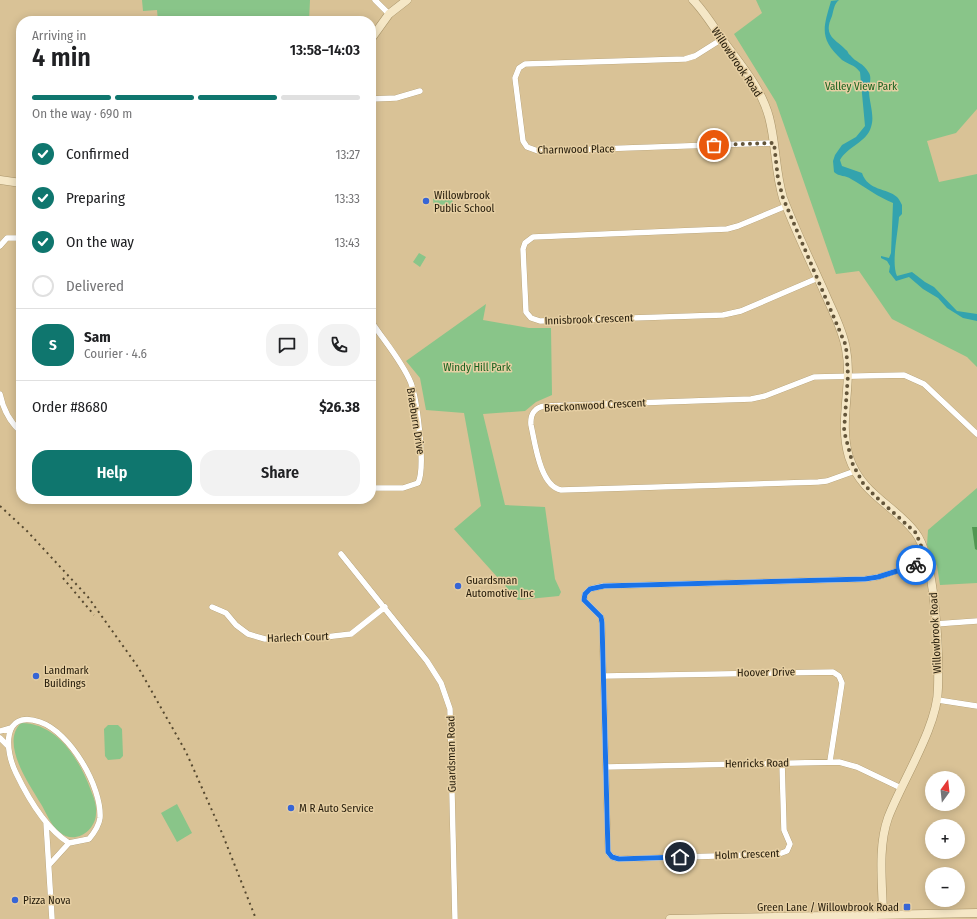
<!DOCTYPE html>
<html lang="en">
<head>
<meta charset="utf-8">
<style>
  :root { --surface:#fff; --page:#f2f2f2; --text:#202124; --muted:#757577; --line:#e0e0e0; --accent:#0f766e }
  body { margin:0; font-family:"Fira Sans Condensed",sans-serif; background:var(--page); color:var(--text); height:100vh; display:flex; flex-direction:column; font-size:15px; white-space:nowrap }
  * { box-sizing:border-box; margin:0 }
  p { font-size:13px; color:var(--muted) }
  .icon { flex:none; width:22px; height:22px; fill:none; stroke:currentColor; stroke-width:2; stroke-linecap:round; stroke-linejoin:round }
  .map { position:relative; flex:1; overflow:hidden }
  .sheet { position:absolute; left:16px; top:16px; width:360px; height:488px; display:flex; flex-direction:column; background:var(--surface); border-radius:16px; box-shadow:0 2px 10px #0003 }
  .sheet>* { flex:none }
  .needle { width:26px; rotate:15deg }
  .fabs { position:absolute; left:925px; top:771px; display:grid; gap:8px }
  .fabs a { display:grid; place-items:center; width:40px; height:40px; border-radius:50%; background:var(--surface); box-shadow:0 2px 10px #0003; font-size:20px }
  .pin { position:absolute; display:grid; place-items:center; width:34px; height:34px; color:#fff; margin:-17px; border:2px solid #fff; border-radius:50%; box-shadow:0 1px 4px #0007 }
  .courier { position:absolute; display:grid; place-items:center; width:40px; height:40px; margin:-20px; border:3px solid #1a73e8; border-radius:50%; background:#fff; color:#222; box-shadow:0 1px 5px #0007 }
  .overview em { font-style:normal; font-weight:600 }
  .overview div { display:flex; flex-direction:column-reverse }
  .overview { display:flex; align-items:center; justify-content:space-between; height:68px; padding:0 16px }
  h1 { font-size:26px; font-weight:600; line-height:30px }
  .bar { display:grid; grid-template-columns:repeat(4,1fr); gap:6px 4px; align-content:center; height:48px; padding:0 16px }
  .bar i { height:5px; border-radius:3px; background:var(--line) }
  .bar .current { background:var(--accent) }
  .bar p { grid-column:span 4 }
  .line { display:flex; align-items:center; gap:10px; padding:0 16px; border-top:1px solid var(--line) }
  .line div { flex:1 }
  .round { display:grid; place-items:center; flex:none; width:42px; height:42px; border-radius:16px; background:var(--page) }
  ol { padding:0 16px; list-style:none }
  li { display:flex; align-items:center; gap:12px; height:44px }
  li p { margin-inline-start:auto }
  li .icon { padding:4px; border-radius:50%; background:var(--accent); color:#fff; stroke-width:4 }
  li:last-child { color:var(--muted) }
  li i { width:22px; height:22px; border:2px solid var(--line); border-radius:50% }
  .cta { display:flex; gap:8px; margin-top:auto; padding:8px 16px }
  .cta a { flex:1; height:46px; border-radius:16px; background:var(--accent); color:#fff; font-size:16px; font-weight:600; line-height:46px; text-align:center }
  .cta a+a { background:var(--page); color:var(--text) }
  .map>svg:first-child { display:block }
</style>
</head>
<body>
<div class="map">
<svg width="977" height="919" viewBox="0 0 977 919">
  <rect width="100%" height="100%" fill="#d9c296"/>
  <path fill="#89c589" d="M142 0H310L309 21H158L157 10 143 11Z
    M756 0H977V109L956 133 927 141 939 182 977 174V367L967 357 892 319 859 271 836 274 776 102 734 34 762 13Z
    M452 197 453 206 434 208 433 199Z
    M419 253 426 257 420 267 413 262Z
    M486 304 483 320 529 328H551L552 395 536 402 525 411 483 414 505 505 545 507 555 579 561 592 559 596 518 600 454 529 481 506 464 413 426 410 420 378 406 361Z
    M977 488V583L940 585 937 566 927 545 928 530Z
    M21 723C57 723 79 759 90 788 93 796 97 804 96 814 95 832 74 845 59 832 51 826 46 812 41 804 29 784 0 743 21 723Z
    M108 725H118L122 729 123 756 120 759 108 760 105 756 104 729Z
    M177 804 192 833 177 842 161 813Z"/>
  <path fill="#519752" d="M972 527H977V550L975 549Z"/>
  <path fill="#33a3ae" d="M839 0C834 4 834 9 832 16 823 36 834 38 846 50 848 51 848 54 850 55 856 63 863 62 869 73 872 78 869 85 869 91 869 102 875 116 871 127 867 142 847 147 840 160L842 166 862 173C868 191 887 188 897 197 899 199 901 203 902 205V214L899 217C898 233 891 263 897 276L912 272 925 282 934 287 957 311 977 314V321L963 318 947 308 938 298 923 289 909 277 896 281 889 272 890 266 887 261 881 258V256L889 258 891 253 893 203C878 197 865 187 851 179 846 175 839 177 834 172L833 161 835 155 842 145 856 137 865 126 860 72C854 64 849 65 842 60 819 38 823 29 831 1Z"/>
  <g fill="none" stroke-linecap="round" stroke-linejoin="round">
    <defs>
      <path id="street" d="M375 0 389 14
        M722 39 695 56 685 59 525 64 519 68 515 78 523 141 527 147 538 151 773 143
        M371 99 396 98 420 91
        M786 206 738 226 727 229 533 237 525 243 523 249 526 312 531 318 540 321 723 315 741 311 818 278
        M0 246 7 238H21
        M371 321C384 341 402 361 411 383 417 400 426 468 418 483L403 488H371
        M0 394C3 409 10 422 21 432
        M855 471 827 481 818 482 561 490C540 486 535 443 531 425 530 414 535 407 545 406L751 399 765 396 814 377 904 375 924 384 977 434
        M341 554 427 661 441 683 450 709 455 919
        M212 607 226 613 236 625 248 634 265 639 325 637 351 634 385 607
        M935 624 977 621
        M604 676 833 672 839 676 842 683 830 761
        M938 700 977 706
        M0 731 11 728
        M0 738 8 746
        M782 763 784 830 790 844 787 851 779 854 619 859 612 857 608 852 602 623 601 617 584 600 585 594 590 589 603 586 865 579 878 577 927 561
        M606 767 839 762 857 767 901 788
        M46 822 52 919
        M49 865 69 843 89 839C94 833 99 826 100 818 102 787 70 732 40 722 1 709 5 751 16 773 28 798 45 828 69 843"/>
      <path id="secondary" d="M693 0C704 11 713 26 722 39 739 63 761 87 769 117 776 143 775 171 783 198 796 232 812 264 827 298 834 314 843 331 846 349 853 385 838 421 849 457 861 494 893 504 915 532 936 558 939 654 938 688 938 726 902 781 888 818 877 849 883 887 883 919
        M371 39 389 14 407 0
        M0 180 21 183
        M670 919 977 913"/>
    </defs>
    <use href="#street" stroke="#aa956a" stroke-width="6"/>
    <use href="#secondary" stroke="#aa956a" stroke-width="9"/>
    <use href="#street" stroke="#fff" stroke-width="5.5"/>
    <use href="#secondary" stroke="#f5e7c6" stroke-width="8"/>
    <path stroke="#55482f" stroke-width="2" stroke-dasharray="2 4" stroke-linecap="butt" d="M0 506 27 531 88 597 138 667 186 752 222 833 256 919
      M63 578 94 615"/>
  </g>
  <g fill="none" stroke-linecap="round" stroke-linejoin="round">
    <path stroke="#63553a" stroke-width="4" stroke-dasharray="0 7.2" d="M714 145 774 143 778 179 783 198 846 346 848 375 844 431 853 465 863 483 874 495 916 533 927 561 916 565"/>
    <path stroke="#1a73e8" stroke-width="5" d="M680 857 619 859 612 857 608 852 602 623 601 617 584 600 585 594 590 589 604 586 865 579 878 577 916 565"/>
  </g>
  <g fill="#3765d5" stroke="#e6cfa3" stroke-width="1.5">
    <circle cx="426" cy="201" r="4"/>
    <circle cx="458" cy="586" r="4"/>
    <circle cx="36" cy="676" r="4"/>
    <circle cx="291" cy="808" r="4"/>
    <circle cx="15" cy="900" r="4"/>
    <rect x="903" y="903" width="8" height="8" rx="2"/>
  </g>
  <g text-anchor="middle" stroke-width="3" stroke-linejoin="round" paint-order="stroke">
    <g font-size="11" fill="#231a09" stroke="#e6cfa3">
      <text transform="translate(737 62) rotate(56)" y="4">Willowbrook Road</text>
      <text transform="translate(576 149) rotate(-1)" y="4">Charnwood Place</text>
      <text transform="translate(589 319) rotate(-2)" y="4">Innisbrook Crescent</text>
      <text transform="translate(595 405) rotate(-3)" y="4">Breckonwood Crescent</text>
      <text transform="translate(416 421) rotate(81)" y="4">Braeburn Drive</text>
      <text transform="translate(935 633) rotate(-93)" y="4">Willowbrook Road</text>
      <text transform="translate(298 637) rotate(-2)" y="4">Harlech Court</text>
      <text transform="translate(766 672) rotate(-1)" y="4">Hoover Drive</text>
      <text transform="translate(451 754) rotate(-91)" y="4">Guardsman Road</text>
      <text transform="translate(757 763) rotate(-1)" y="4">Henricks Road</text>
      <text transform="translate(747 854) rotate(-2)" y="4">Holm Crescent</text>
    </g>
    <g font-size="11" fill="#19621f" stroke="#e6cfa3">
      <text x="861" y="90">Valley View Park</text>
      <text x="477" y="371">Windy Hill Park</text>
    </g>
    <g font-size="11" fill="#231a09" stroke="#e6cfa3" text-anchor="start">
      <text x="434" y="199">Willowbrook<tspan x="434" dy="13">Public School</tspan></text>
      <text x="466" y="584">Guardsman<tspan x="466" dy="13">Automotive Inc</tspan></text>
      <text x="44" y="674">Landmark<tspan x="44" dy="13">Buildings</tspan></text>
      <text x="299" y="812">M R Auto Service</text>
      <text x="23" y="904">Pizza Nova</text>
      <text x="899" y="911" text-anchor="end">Green Lane / Willowbrook Road</text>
    </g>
  </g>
</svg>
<div class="fabs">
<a><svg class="needle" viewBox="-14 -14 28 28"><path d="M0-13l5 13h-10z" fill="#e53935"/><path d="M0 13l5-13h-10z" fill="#757577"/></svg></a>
<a>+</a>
<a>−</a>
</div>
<div class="pin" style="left:714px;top:145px;background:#ea580c"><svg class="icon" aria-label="bag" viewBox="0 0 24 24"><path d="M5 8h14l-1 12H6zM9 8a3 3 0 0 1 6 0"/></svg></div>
<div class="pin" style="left:680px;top:857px;background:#1f2937"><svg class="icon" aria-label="home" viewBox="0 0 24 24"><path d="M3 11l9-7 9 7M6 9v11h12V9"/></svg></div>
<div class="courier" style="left:916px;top:565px"><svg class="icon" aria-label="bike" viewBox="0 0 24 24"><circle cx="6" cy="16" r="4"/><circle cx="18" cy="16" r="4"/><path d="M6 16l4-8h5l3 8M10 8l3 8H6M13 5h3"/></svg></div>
<section class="sheet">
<div class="overview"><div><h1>4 min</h1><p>Arriving in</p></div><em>13:58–14:03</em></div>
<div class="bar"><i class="current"></i><i class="current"></i><i class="current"></i><i></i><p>On the way · 690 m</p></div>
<ol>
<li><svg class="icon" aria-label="check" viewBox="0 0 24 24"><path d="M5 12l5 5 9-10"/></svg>Confirmed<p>13:27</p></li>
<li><svg class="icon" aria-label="check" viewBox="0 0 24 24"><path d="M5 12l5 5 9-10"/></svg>Preparing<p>13:33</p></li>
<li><svg class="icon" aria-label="check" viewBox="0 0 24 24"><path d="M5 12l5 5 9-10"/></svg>On the way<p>13:43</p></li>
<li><i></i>Delivered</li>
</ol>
<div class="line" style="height:72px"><b class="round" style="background:var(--accent);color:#fff">S</b><div><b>Sam</b><p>Courier · 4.6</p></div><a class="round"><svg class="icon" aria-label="chat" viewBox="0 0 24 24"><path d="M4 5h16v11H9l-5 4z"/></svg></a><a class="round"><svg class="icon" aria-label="phone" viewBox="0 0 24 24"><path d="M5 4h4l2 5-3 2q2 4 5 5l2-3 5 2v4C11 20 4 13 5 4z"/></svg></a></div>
<div class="line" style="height:52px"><div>Order #8680</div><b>$26.38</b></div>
<div class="cta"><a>Help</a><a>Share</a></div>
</section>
</div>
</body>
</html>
